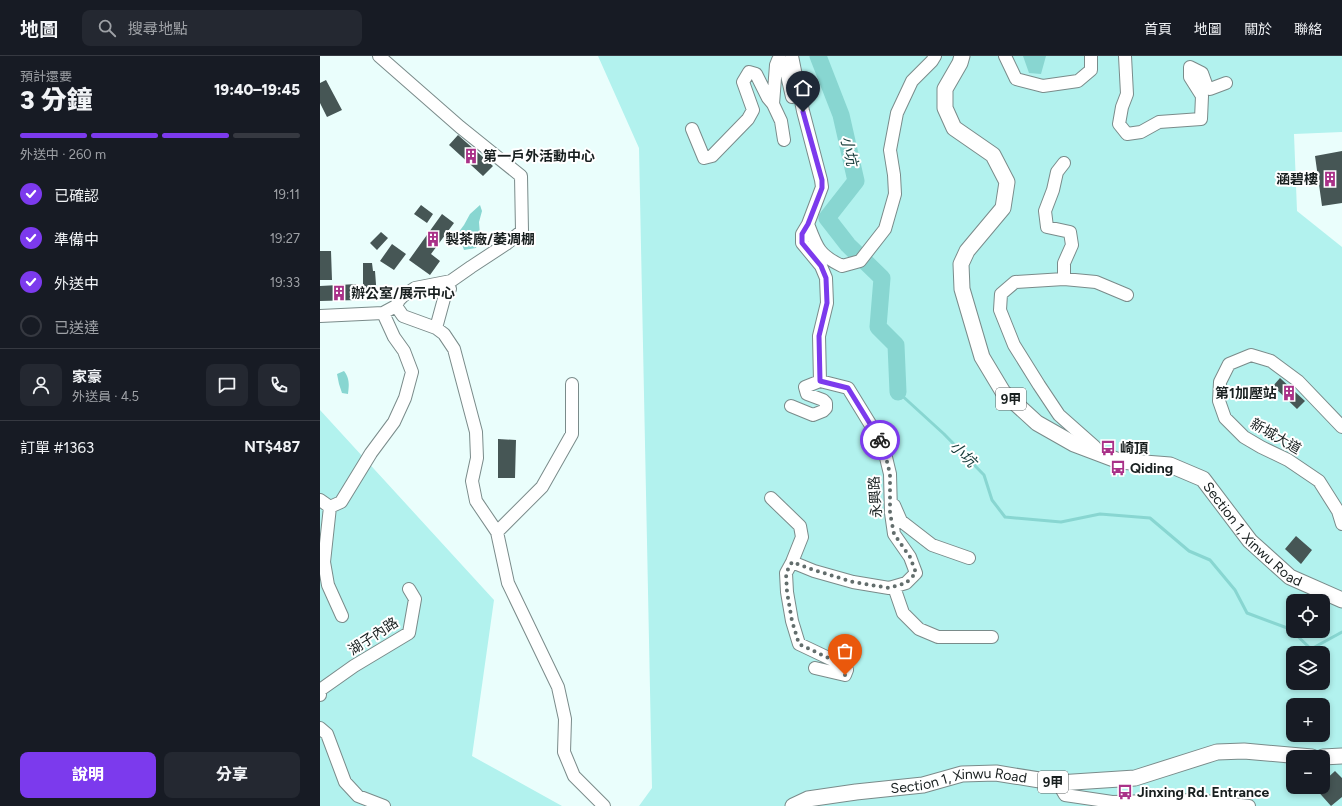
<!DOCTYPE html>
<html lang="zh-TW">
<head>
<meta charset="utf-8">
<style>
  :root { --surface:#171b24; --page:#242831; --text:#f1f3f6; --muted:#9ea1a6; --line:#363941; --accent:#7c3aed }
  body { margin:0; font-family:Figtree,"Noto Sans TC",sans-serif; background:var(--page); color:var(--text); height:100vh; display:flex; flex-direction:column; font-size:15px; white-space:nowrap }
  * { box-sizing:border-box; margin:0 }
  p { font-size:13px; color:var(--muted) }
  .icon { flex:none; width:22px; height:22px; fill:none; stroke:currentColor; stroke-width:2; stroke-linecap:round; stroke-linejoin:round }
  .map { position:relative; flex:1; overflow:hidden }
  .sheet { display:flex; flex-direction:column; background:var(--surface); width:320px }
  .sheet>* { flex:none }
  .buttons { position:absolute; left:966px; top:538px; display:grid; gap:8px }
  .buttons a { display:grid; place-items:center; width:44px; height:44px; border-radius:8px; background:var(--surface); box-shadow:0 2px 6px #0003; font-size:20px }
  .pin { position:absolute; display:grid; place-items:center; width:34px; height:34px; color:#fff; margin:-41px -17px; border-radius:50% 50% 50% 0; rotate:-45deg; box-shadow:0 0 4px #0007 }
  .pin .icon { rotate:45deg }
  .courier { position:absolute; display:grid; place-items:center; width:40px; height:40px; margin:-20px; border:3px solid #7c3aed; border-radius:50%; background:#fff; color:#222; box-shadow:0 1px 5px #0007 }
  .summary em { font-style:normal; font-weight:800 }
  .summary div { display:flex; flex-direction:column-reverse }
  .summary { display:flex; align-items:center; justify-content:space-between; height:68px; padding:0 20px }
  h1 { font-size:26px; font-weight:800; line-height:30px }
  .bar { display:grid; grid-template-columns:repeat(4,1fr); gap:6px 4px; align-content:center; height:48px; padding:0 20px }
  .bar i { height:5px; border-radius:3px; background:var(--line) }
  .bar .current { background:var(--accent) }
  .bar p { grid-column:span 4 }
  .line { display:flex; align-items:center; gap:10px; padding:0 20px; border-top:1px solid var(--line) }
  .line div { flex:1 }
  .round { display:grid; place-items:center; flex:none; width:42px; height:42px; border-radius:8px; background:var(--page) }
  ol { padding:0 20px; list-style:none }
  li { display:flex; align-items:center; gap:12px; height:44px }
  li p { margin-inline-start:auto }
  li .icon { padding:4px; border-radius:50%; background:var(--accent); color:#fff; stroke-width:4 }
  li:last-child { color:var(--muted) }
  li i { width:22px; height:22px; border:2px solid var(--line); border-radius:50% }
  .action { display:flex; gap:8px; margin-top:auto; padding:8px 20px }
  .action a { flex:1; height:46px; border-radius:8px; background:var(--accent); color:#fff; font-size:16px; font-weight:800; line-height:46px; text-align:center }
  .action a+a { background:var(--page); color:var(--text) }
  header { display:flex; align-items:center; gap:24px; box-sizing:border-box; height:56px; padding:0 20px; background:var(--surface); border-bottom:1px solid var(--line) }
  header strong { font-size:19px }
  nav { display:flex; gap:22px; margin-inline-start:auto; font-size:14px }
  .search { width:280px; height:36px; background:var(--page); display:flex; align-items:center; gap:10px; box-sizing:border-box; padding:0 14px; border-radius:8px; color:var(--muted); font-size:15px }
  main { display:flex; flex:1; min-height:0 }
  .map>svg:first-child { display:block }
</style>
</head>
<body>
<header>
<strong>地圖</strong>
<div class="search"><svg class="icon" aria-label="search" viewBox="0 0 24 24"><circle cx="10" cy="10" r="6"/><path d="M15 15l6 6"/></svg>搜尋地點</div>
<nav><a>首頁</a><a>地圖</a><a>關於</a><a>聯絡</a></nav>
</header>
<main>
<section class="sheet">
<div class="summary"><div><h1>3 分鐘</h1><p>預計還要</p></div><em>19:40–19:45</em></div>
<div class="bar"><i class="current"></i><i class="current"></i><i class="current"></i><i></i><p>外送中 · 260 m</p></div>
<ol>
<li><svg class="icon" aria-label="check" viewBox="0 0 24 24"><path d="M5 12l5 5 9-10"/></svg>已確認<p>19:11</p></li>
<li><svg class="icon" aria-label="check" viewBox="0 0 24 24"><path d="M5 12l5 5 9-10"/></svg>準備中<p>19:27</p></li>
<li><svg class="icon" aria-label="check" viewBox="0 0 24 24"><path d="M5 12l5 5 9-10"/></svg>外送中<p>19:33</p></li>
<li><i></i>已送達</li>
</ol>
<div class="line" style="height:72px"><a class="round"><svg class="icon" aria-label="person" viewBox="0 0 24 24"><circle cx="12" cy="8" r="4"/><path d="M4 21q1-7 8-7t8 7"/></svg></a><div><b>家豪</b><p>外送員 · 4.5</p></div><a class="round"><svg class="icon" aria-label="chat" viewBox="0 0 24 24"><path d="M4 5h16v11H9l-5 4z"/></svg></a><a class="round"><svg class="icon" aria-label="phone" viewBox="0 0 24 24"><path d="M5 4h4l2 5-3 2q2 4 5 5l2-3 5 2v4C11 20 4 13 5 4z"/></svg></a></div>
<div class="line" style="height:52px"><div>訂單 #1363</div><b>NT$487</b></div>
<div class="action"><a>說明</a><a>分享</a></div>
</section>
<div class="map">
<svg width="1022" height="750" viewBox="0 0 1022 750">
  <rect width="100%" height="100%" fill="#eafefc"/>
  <path fill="#b2f2ee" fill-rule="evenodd" d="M278 0H1022V76L974 78 977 155 1022 191V750H319L332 732 319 92ZM973 545H1003V575H973ZM973 597H1003V627H973ZM973 649H1003V679H973ZM973 701H1003V731H973Z
    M0 354 174 544 152 700 242 750H0Z"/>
  <path fill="#88d6d1" d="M703 0H726L721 18 709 17Z
    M160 149 162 155 159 166 160 179 156 192 144 194 138 177 144 169 150 158Z
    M24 315C30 323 29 329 28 338L22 337 19 328 17 318Z"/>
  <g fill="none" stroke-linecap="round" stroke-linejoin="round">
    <path stroke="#88d6d1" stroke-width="3" d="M578 336 624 378 664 419 672 444 685 461 741 466 780 458 830 462 869 495 890 504 915 534 927 557 970 573 991 593 1022 576"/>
    <path stroke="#88d6d1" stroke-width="17" d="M498 0 521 59 536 125 507 162 528 189 562 222 558 271 576 289 578 336"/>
  </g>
  <path fill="#465655" d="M6 24 22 54 7 61 0 47V27Z
    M138 79 173 110 163 120 129 89Z
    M1022 95V147L1002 150 995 100Z
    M101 149 113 158 107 167 94 158Z
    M122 158 134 167 111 198 120 205 110 219 89 204Z
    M61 176 68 182 57 194 50 187Z
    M72 188 86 198 74 214 60 205Z
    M0 195H11L12 224H0Z
    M43 207H52L53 215H55L57 242H43Z
    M37 228 38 244 0 245V230Z
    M960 322 985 345 977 353 953 330Z
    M178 383 196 384 195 422H178Z
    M976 480 992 494 981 508 965 493Z
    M1015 715 1022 722V741L1011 750 995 732 997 731H1003V726Z"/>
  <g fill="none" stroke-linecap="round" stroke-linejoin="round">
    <defs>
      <path id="minor" d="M59 0 140 71 201 120 202 175 186 188 151 211 131 225 95 232 83 240 79 244 76 250
        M472 0 483 55 501 124 502 131 488 168 482 178V187L501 210 506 222 507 247 499 280 500 325
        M685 0 696 23 723 30 758 25 771 14V0
        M805 0 807 38 802 51 799 68 807 78 821 76 839 66 881 63 882 40 870 21V11L882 17 887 31 890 33 906 27
        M453 48 461 65 464 84
        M372 73 384 102 392 100 428 63 433 54 423 26 429 16 436 18 448 42 453 48 456 9 458 4 464 6 472 41
        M488 168C497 192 499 199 522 210L540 205 565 173 575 138 574 119 570 94 577 57 592 25 612 5 615 0
        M744 223V207L752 189 750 176 727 171 725 155 733 134 737 116 744 107
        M0 260 63 257 76 250 83 260 116 272 124 278 134 293 156 376 157 402 152 425 156 445 177 476 188 527 238 631 245 663 244 696 254 720 284 750
        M116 272 125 239 130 233
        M471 350 493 359 503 355 506 352V347L503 344 487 338 485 331 500 325
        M1022 371 978 325 951 305 931 299 909 308 900 326 899 345 905 362 924 381 941 391 968 404 999 425 1018 455 1022 468
        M780 397 774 390 739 359 719 329 694 289 680 254 681 238 695 226 744 223 776 226 807 239
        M451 442 480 470 482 481 472 506 466 517 467 536 472 565 479 588 519 607 527 614 525 619 495 612
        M0 444 10 451 4 506 8 529 22 560
        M574 449 581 465 612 489 649 502
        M10 451 21 446 51 397 74 366 85 342 92 316 84 295 74 281 63 257
        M177 476 222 431 252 378V328
        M472 506 494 515 533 526 569 532 586 527 596 517 590 501 574 478 571 457 570 418 563 389 528 332 500 325
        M574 531 583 557 599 573 618 581H672
        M0 639V634L34 610 89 577 95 543 89 533
        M0 672 7 678 25 726 38 740 64 750
        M738 727 745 739 792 746 876 744 929 750"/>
      <g id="major">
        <path id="s1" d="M642 0 640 7 625 33V52L634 72 673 99 687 126 683 152 647 195 641 208 642 233 662 301 683 336 717 367 754 388 799 405 850 409 883 423 930 485 970 521 1022 544"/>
        <path d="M1003 701 1022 700"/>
        <path id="s2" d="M473 750 488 743 536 736 603 729 642 718 676 717 738 727 815 722 897 696 924 695 992 701"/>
      </g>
    </defs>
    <use href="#minor" stroke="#7a8b8a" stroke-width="14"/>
    <use href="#major" stroke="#7a8b8a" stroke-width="17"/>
    <use href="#minor" stroke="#fff" stroke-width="12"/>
    <use href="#major" stroke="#fff" stroke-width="15"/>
  </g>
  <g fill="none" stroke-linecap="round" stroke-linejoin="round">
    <path stroke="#626d6c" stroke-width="4" stroke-dasharray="0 7.2" d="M525 619 527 614 519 607 479 588 472 565 467 536 466 517 472 506 494 514 533 526 569 532 586 527 596 517 590 501 574 478 570 457V418L563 389 560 384"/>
    <path stroke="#7c3aed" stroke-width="5" d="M483 56 502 124V132L488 168 482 178V187L501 210 506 222 507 247 499 280 500 325 528 332 560 384"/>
  </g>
  <defs>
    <symbol id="building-bare" viewBox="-9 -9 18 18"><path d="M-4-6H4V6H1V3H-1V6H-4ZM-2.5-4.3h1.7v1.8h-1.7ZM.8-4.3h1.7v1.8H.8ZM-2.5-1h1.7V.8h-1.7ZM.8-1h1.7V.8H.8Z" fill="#a93188" stroke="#fff" stroke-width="2.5" paint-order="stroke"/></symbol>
    <symbol id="bus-bare" viewBox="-9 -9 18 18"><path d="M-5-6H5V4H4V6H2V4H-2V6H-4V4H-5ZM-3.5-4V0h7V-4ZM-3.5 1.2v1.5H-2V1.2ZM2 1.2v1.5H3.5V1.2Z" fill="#a93188" stroke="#fff" stroke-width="2.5" paint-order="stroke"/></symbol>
  </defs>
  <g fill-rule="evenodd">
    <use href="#building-bare" x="140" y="89" width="22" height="22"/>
    <use href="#building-bare" x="999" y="112" width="22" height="22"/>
    <use href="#building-bare" x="102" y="172" width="22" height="22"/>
    <use href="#building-bare" x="8" y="226" width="22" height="22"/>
    <use href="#building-bare" x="958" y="326" width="22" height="22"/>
    <use href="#bus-bare" x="777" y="381" width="22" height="22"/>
    <use href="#bus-bare" x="787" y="401" width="22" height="22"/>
    <use href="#bus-bare" x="794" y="725" width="22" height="22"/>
  </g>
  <g text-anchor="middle" stroke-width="4" stroke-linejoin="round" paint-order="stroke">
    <g fill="#fff" stroke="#5d6262" stroke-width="1">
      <rect x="676" y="332" width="30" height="22" rx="3"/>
      <rect x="718" y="715" width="30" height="22" rx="3"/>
    </g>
    <g font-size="13" font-weight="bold" fill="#181f1f">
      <text x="691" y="348">9甲</text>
      <text x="733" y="731">9甲</text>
    </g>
    <g font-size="14" font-weight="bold" fill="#181f1f" stroke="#fff" text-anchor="start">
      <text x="163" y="105">第一戶外活動中心</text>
      <text x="998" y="128" text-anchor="end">涵碧樓</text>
      <text x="125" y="188">製茶廠/萎凋棚</text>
      <text x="31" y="242">辦公室/展示中心</text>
      <text x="957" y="342" text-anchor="end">第1加壓站</text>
      <text x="800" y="397">崎頂</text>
      <text x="810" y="417">Qiding</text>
      <text x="817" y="741">Jinxing Rd. Entrance</text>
    </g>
    <g font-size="14" fill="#181f1f" stroke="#fff">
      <text transform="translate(956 380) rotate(30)" y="5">新城大道</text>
      <text transform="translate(555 441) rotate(-94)" y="5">永興路</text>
      <text dy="5" stroke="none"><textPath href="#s1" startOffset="688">Section 1, Xinwu Road</textPath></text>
      <text transform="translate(53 580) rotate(-33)" y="5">湖子內路</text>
      <text dy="5" stroke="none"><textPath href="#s2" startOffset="169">Section 1, Xinwu Road</textPath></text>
    </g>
    <g font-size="15" font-style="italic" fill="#143a38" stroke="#fff">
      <text transform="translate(529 95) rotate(77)" y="5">小坑</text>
      <text transform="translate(643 398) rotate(44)" y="5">小坑</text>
    </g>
  </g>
</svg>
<div class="buttons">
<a><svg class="icon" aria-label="locate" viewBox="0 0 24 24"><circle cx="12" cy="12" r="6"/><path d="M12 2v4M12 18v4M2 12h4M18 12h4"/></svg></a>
<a><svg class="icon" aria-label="layers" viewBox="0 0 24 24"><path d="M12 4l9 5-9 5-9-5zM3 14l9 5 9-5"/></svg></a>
<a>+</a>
<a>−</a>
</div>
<div class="pin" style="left:525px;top:619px;background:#ea580c"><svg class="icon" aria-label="bag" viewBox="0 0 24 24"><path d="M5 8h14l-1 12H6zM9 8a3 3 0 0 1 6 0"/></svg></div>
<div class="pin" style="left:483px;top:56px;background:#1f2937"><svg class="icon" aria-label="home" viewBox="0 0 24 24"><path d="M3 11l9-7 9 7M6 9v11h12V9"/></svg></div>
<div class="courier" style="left:560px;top:384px"><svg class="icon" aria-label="bike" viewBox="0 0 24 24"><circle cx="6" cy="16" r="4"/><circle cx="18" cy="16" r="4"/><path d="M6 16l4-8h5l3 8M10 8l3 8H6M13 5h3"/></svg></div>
</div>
</main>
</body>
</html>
